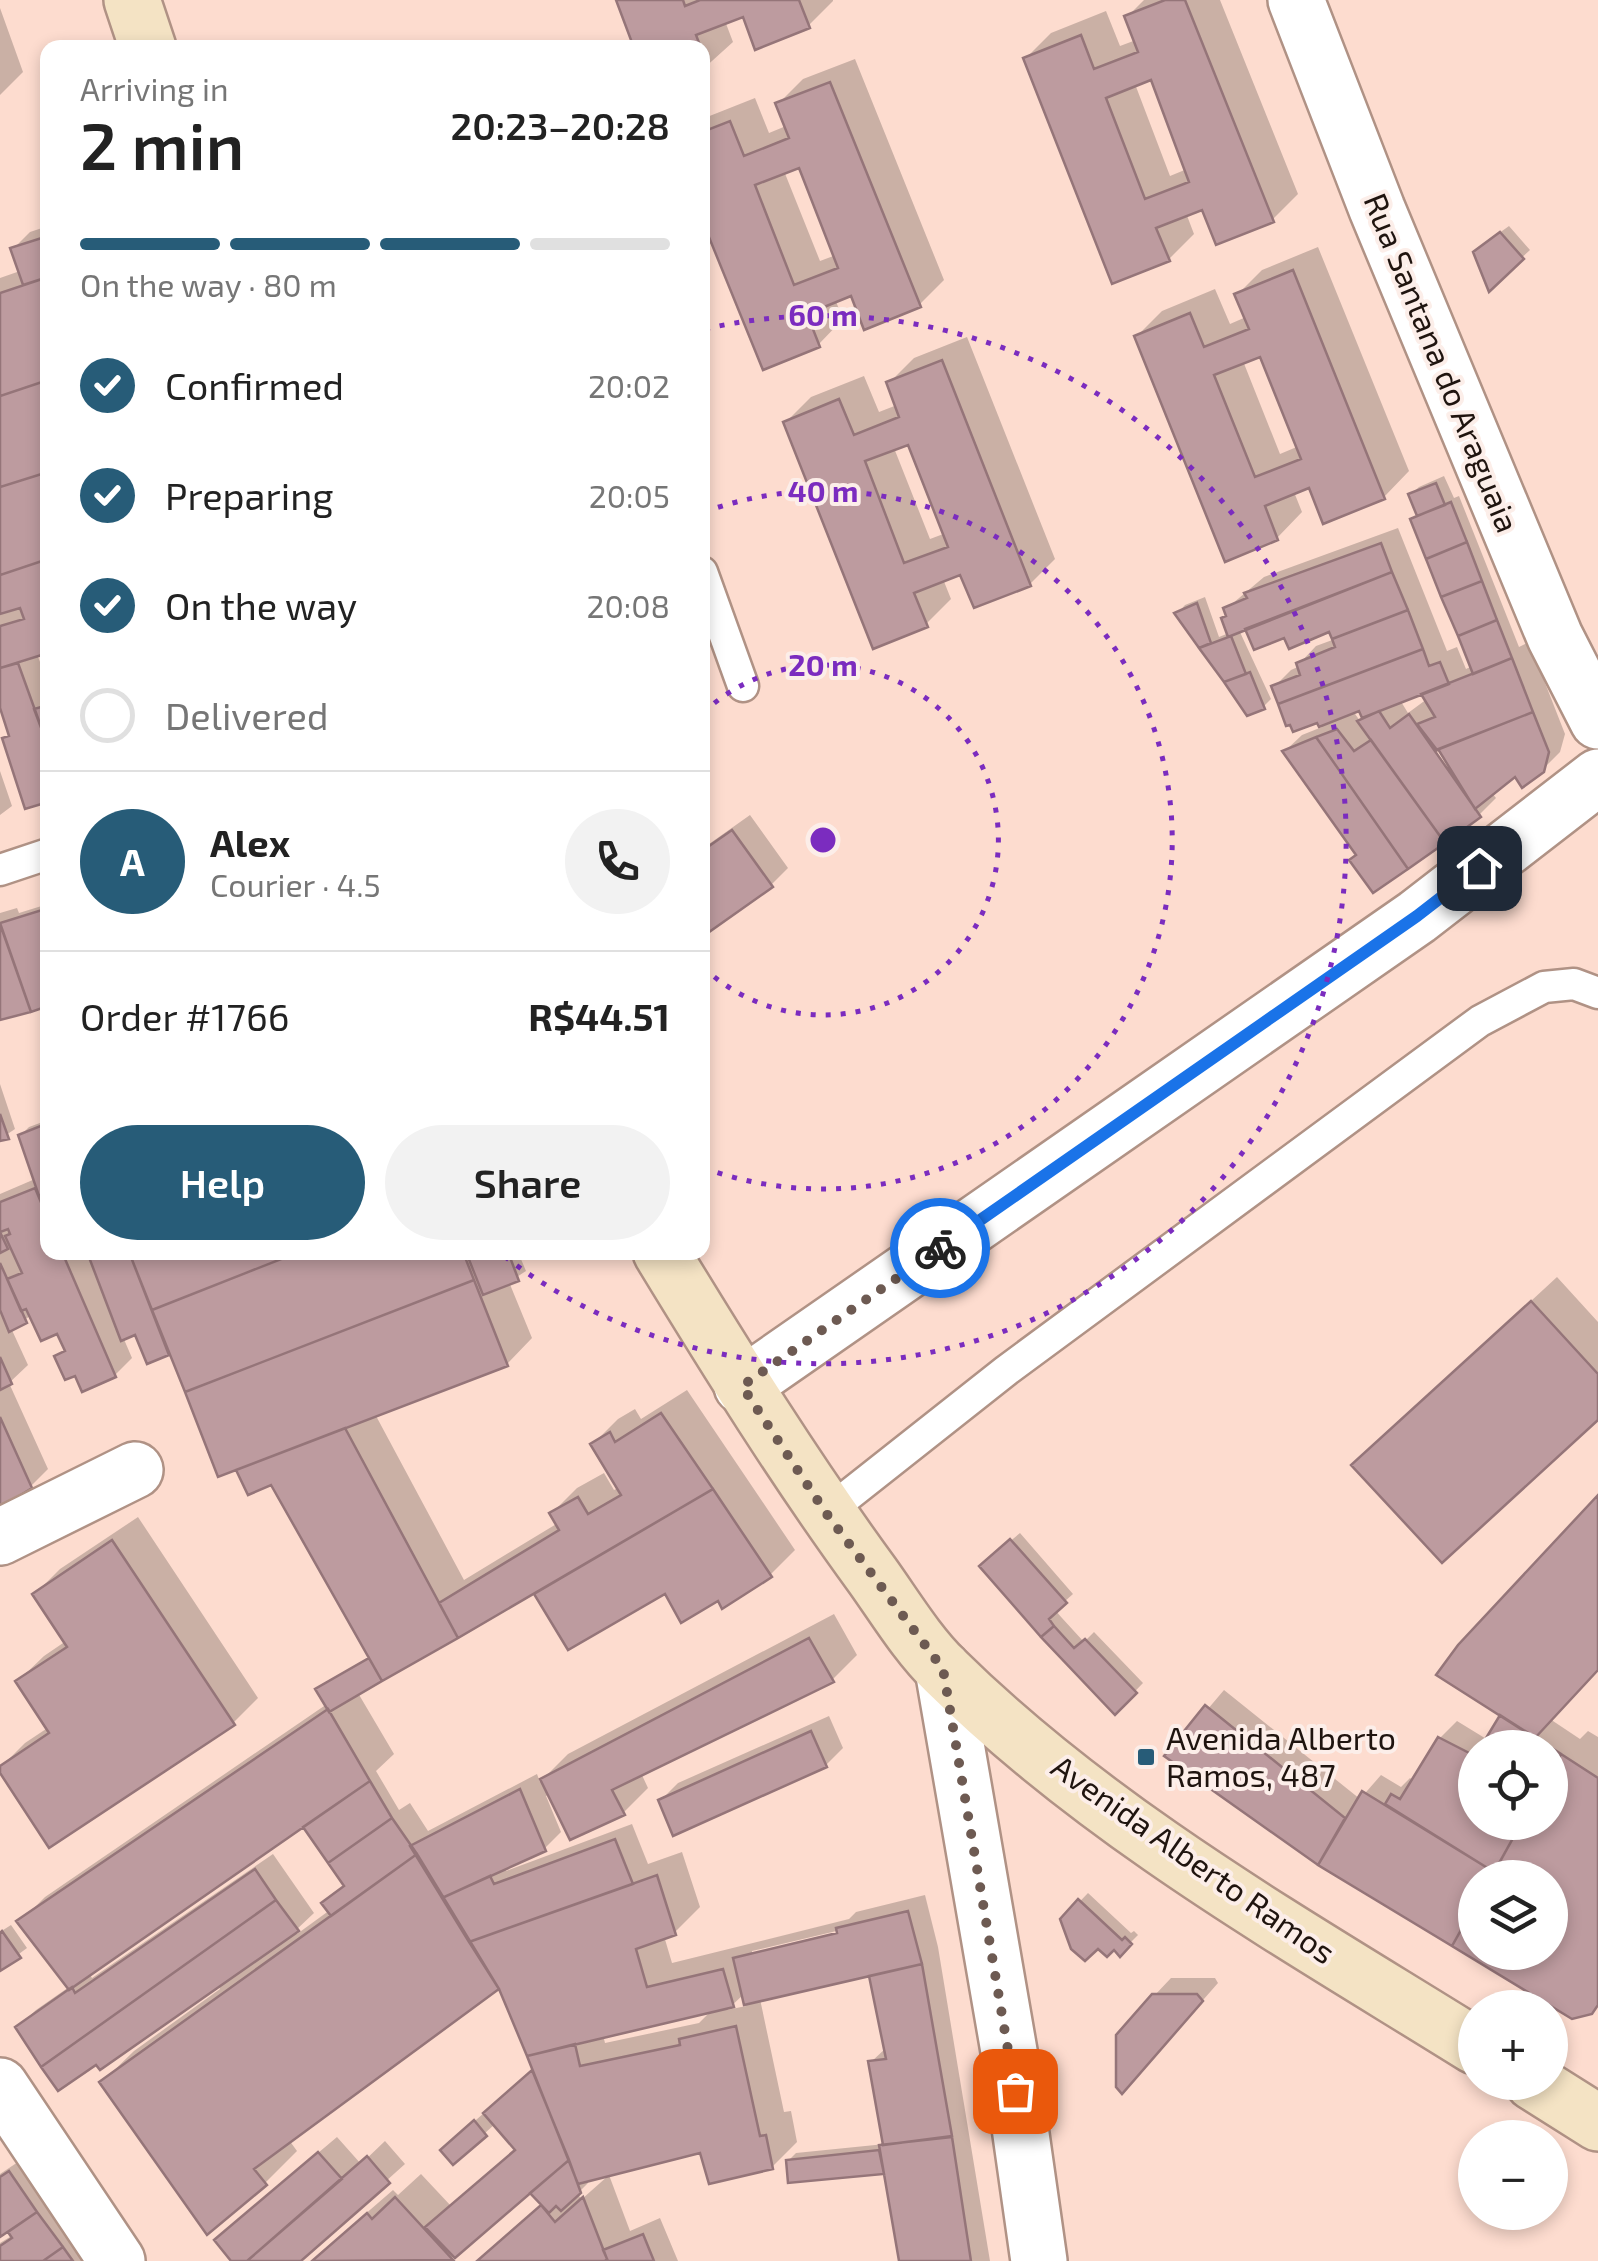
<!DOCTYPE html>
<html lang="en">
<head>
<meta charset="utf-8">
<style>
  :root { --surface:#fff; --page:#f2f2f2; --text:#222; --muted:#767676; --line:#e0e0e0; --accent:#275c78 }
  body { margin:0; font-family:"Exo 2",sans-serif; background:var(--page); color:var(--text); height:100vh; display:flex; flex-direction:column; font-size:38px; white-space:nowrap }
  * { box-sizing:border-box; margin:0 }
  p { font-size:32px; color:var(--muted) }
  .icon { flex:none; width:55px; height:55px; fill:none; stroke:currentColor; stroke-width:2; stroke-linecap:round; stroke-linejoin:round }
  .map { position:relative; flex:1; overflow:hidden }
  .side { position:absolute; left:40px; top:40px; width:670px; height:1220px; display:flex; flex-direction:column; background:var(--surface); border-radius:20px; box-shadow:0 5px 15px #0003 }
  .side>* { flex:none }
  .controls { position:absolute; left:1458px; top:1730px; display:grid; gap:20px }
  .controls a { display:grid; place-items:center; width:110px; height:110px; border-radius:50%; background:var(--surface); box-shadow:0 5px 15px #0003; font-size:50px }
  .pin { position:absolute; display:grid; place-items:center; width:85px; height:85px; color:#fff; margin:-42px; border-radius:20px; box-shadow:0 5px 15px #0006 }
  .courier { position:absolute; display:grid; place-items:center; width:100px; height:100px; margin:-50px; border:8px solid #1a73e8; border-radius:50%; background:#fff; color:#222; box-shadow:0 2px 12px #0007 }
  .overview em { font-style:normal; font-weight:600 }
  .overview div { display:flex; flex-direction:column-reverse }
  .overview { display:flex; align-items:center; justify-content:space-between; height:170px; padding:0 40px }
  h1 { font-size:65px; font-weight:600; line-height:75px }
  .bar { display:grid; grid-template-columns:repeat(4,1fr); gap:15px 10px; align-content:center; height:120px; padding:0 40px }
  .bar i { height:12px; border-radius:8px; background:var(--line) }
  .bar .current { background:var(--accent) }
  .bar p { grid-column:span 4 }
  .line { display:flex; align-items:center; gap:25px; padding:0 40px; border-top:2px solid var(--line) }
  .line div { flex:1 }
  .round { display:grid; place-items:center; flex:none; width:105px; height:105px; border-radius:52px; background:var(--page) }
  ol { padding:0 40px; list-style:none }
  li { display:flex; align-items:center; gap:30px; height:110px }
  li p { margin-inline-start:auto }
  li .icon { padding:10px; border-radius:50%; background:var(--accent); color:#fff; stroke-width:4 }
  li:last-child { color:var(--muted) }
  li i { width:55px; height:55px; border:5px solid var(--line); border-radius:50% }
  .cta { display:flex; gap:20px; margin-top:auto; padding:20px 40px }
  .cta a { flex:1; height:115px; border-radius:60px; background:var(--accent); color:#fff; font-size:40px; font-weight:600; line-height:115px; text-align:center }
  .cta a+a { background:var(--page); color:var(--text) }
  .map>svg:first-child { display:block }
</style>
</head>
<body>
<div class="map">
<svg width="1598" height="2261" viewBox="0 0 1598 2261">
  <rect width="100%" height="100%" fill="#fddccf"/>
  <path fill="#0003" fill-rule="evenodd" d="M618 0H833V1L808 26 744 13 725 21 733 42 702 70V48H637Z
    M1144 0H1220L1298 194 1273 219 1203 206 1186 213 1194 234 1169 259 1026 58 1051 33 1106 11 1120 46 1136 40 1127 17ZM1152 77 1187 169 1170 176 1135 84Z
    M0 8 23 72 0 95Z
    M855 59 944 280 919 305 852 292 835 299 843 319 818 345 702 214V119L755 98 769 133 786 126 778 104 803 79ZM800 165 836 255 820 261 784 171Z
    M48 226V650L37 654 48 683V799L5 739 11 733 0 698V615L5 610 0 612V278L20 271 13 249 30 232Z
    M1509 226 1530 250 1490 287 1484 244Z
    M1318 247 1409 471 1384 497 1310 485 1294 492 1302 512 1277 538 1137 336 1162 311 1215 289 1230 324 1246 317 1237 295 1262 270ZM1261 354 1299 446 1280 454 1243 361Z
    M967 337 1055 559 1030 584 961 571 943 579 951 599 926 624 786 422 811 397 864 376 879 412 897 405 889 383 914 358ZM910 442 946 533 930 539 894 448Z
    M1444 476 1454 498 1459 496 1519 647 1529 642 1565 734 1560 752 1542 770 1516 773 1492 793 1496 798 1479 815 1358 854 1285 751 1302 735 1322 727 1319 719 1274 687 1291 670 1300 666 1299 664 1316 646 1335 639 1331 629 1285 635 1247 626 1239 630 1271 699 1263 707 1248 713 1178 613 1185 605 1205 597 1219 637 1229 633 1226 609 1264 577 1398 528 1447 651 1457 647 1466 669 1472 666 1413 519 1419 514 1410 495 1419 487ZM1422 691 1427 699 1408 713 1400 700ZM1361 708 1364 716 1360 721 1353 711ZM1438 746 1457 773 1451 779 1432 751Z
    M0 771 12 806 0 815Z
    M750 815 788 868 771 885 702 934V849Z
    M48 904V1003L0 1019V913L17 908 19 913Z
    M0 1084 15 1129 0 1139Z
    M48 1120V1252H518L526 1271 509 1282 532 1338 507 1364 375 1414 464 1580 558 1523 552 1513 577 1488 604 1473 614 1490 620 1487 593 1444 618 1419 635 1409 641 1419 687 1390 795 1550 770 1575 718 1598 666 1590 568 1646 535 1591 358 1693 394 1754 376 1771 399 1810 410 1803 428 1831 537 1774 540 1782 568 1754 834 1614 857 1655 832 1680 641 1773 648 1788 623 1813 550 1794 546 1796 561 1832 544 1849 504 1867 506 1871 632 1824 648 1864 682 1852 700 1907 675 1932 664 1936 672 1963 849 1919 856 1912 925 1895 938 1947 990 2261H902L886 2171 791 2180 788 2161 796 2153 885 2144 871 2062 886 2048 871 1973 760 1999 784 2112 791 2111 797 2142 772 2167 702 2150 587 2180 588 2183 577 2194 582 2199 609 2175 630 2231 660 2218 678 2261H480L543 2204 530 2190 448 2261H311L393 2190 398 2195 421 2174 451 2206 517 2149 495 2124 453 2162 451 2142 534 2069 501 1987 289 2140 297 2151 265 2183 102 2082 134 2051 220 1989 218 1985 18 2027 36 2010 69 1987 20 1922 45 1897 327 1704 318 1690 371 1656 272 1482 171 1351 149 1360 136 1331 123 1337 132 1358 115 1375 76 1373 57 1357 66 1348 59 1331 32 1315 11 1328 28 1365 9 1383 48 1469 31 1486 0 1505V1194L35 1179 21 1135 29 1127ZM304 1824 345 1884 325 1903 330 1910 297 1934 295 1931 314 1913 273 1854 92 1978 89 1973ZM849 1928 850 1933 752 1956V1951ZM744 1994 746 2006 727 2010ZM712 2010 699 2023 605 2043 603 2035Z
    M1557 1277 1598 1322V1417L1380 1440Z
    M1598 1499V1669L1550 1719 1580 1739 1588 1731 1598 1737V2005L1591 2012 1573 2016 1320 1863 1168 1756 1224 1690 1360 1799 1381 1775 1401 1787 1410 1778 1414 1781 1440 1738 1457 1721 1488 1740 1503 1715ZM1475 1748H1550V1822H1475ZM1475 1878H1550V1952H1475Z
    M138 1517 258 1698 233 1723 0 1768 25 1743 49 1727 18 1681 44 1656 66 1641 35 1594 60 1569Z
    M1020 1533 1073 1594 1055 1610 1062 1618 1084 1642 1094 1632 1143 1683 1115 1712 990 1558Z
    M829 1716 843 1748 826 1765 661 1800 678 1783Z
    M1088 1893 1131 1933 1134 1931 1138 1935 1120 1953 1063 1919Z
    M11 1925 27 1948 0 1968V1932Z
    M1171 1978H1215L1218 1983 1139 2073 1154 1996Z
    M337 2137 361 2164 385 2141 405 2164 297 2261H234V2224Z
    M27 2156 102 2261H0V2243L13 2235 9 2228 0 2234V2174Z"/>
  <path fill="#bd9b9f" stroke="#957579" stroke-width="2.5" fill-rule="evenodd" d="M616 0H683L685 6 700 0H799L810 28 755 50 743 17 696 35 701 48H634Z
    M1165 0H1185L1274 222 1216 245 1202 210 1156 228 1170 261 1112 284 1023 58 1081 35 1094 69 1138 52 1124 16ZM1151 80 1189 182 1145 199 1106 98Z
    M830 82 921 307 864 330 851 296 807 314 820 347 763 370 702 220V132L730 121 744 156 789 138 775 103ZM799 168 838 268 794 285 755 185Z
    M1500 232 1524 259 1489 292 1473 252Z
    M48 236V277L23 285 10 248Z
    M1293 270 1385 499 1323 524 1309 488 1265 506 1278 540 1225 562 1134 336 1190 313 1204 347 1249 329 1234 294ZM1260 357 1301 459 1255 477 1214 375Z
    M48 277V380L0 396V293Z
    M942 360 1031 586 974 608 960 575 914 593 928 627 873 649 783 422 839 399 854 435 899 417 886 382ZM908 445 948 547 904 563 865 461Z
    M48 380V472L0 487V396Z
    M48 472V559L0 575V487Z
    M1436 483 1445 505 1417 516 1408 494Z
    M1451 502 1467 542 1426 559 1410 519Z
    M1467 542 1482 581 1441 597 1426 559Z
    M1381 543 1392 572 1228 637 1221 618 1226 616 1223 608 1247 598 1244 593Z
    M48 559V653L0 668V626L24 619 20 608 0 614V575Z
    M1392 572 1408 610 1332 639 1329 632 1289 649 1284 638 1254 650 1245 629Z
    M1482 581 1497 620 1458 636 1441 597Z
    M1197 603 1211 643 1199 648 1174 613Z
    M1408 610 1423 649 1278 704 1271 686 1300 675 1296 663 1335 647 1332 639Z
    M1497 620 1512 658 1473 674 1458 636Z
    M1231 636 1246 674 1224 682 1199 648Z
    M1423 649 1429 666 1440 662 1449 684 1362 718 1359 711 1319 727 1317 723 1293 732 1290 725 1286 726 1278 704Z
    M1512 658 1533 712 1437 750 1417 724 1435 717 1421 694Z
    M18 663 48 746V802L25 809 2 738 9 736 0 708V668Z
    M1250 672 1265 709 1247 716 1224 682Z
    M48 705V746L34 709Z
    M1379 711 1390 728 1409 714 1481 817 1445 843 1357 721Z
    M1533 712 1549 752 1544 772 1522 788 1515 777 1475 809 1438 749Z
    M1337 729 1354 751 1371 740 1445 843 1408 869 1316 737Z
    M1316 737 1408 869 1373 893 1349 860 1356 855 1282 751Z
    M732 830 773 887 702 937V851Z
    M42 910 48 925V1006L31 1012 0 923Z
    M0 924 31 1012 0 1020Z
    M0 1114 9 1139 0 1141Z
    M48 1123V1193L39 1196 18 1135Z
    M35 1188 48 1219V1252H62L116 1377 82 1392 75 1376 65 1380 54 1356 65 1351 57 1334 41 1341 26 1309 21 1311 7 1279 22 1273 5 1236 10 1234 8 1229 0 1232 8 1249 0 1253V1202Z
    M87 1252H129L169 1355 147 1364 135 1335 121 1341Z
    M129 1252H299L152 1310Z
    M299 1252H463L474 1280 185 1392 152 1310Z
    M466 1252H508L519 1281 483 1295Z
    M0 1263 27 1323 9 1332 0 1310Z
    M474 1280 508 1366 218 1477 185 1392Z
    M1531 1301 1598 1374V1420L1442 1563 1351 1465Z
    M0 1357 12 1384 0 1390Z
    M661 1413 713 1489 458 1638 439 1603 559 1530 549 1513 578 1497 588 1514 621 1495 590 1444 610 1432 615 1442Z
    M0 1417 32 1488 0 1508Z
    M345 1428 458 1638 382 1681 271 1485 248 1495 236 1470Z
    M713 1489 772 1577 722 1609 718 1601 681 1623 665 1594 568 1650 534 1594Z
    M1598 1495V1670L1535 1738 1436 1675 1458 1645Z
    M1010 1539 1067 1603 1049 1619 1054 1626 1041 1637 979 1566Z
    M112 1540 235 1725 49 1848 0 1773V1766L49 1733 15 1681 67 1647 32 1594Z
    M1054 1626 1074 1648 1085 1639 1137 1693 1115 1715 1041 1637Z
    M809 1638 834 1682 612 1790 625 1815 570 1840 540 1779Z
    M369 1658 382 1681 329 1712 315 1689Z
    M1205 1705 1345 1818 1318 1865 1164 1756Z
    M328 1709 370 1781 69 1990 16 1921Z
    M1500 1715 1561 1754 1550 1774V1748H1480Z
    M811 1731 827 1767 673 1836 658 1800Z
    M1438 1737 1475 1756V1822H1522L1494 1872 1385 1804 1391 1794 1400 1799Z
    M1561 1754 1598 1778V2005L1592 2014 1572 2019 1452 1946 1475 1905V1952H1550V1878H1491L1522 1822H1550V1774Z
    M370 1781 392 1818 328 1863 303 1827Z
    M520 1789 546 1851 442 1898 410 1846Z
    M1362 1791 1494 1872 1491 1878H1475V1905L1452 1946 1318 1865Z
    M392 1818 417 1854 331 1916 321 1903 344 1886 328 1863Z
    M615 1839 633 1884 469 1942 442 1898 490 1876 494 1884Z
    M417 1854 499 1989 254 2169 267 2185 207 2235 99 2082Z
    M255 1869 276 1900 41 2067 15 2027 72 1987 75 1993Z
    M657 1875 676 1935 636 1949 647 1987 723 1969 734 2007 527 2056 499 1989 469 1942Z
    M1078 1899 1122 1940 1125 1937 1132 1944 1120 1957 1114 1950 1107 1957 1098 1949 1085 1961 1071 1949 1060 1919Z
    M276 1900 299 1931 100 2070 96 2065 58 2091 41 2067Z
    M908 1911 922 1964 744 2005 733 1958 837 1933 836 1928Z
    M2 1931 21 1958 0 1971V1933Z
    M922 1964 952 2136 883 2145 868 2061 886 2059 869 1976Z
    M1152 1994H1197L1203 2001 1122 2094 1116 2087V2035Z
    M736 2026 760 2136 766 2135 773 2169 709 2184 700 2153 578 2184 527 2056 575 2044 580 2066 680 2045 679 2039Z
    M532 2070 569 2160 455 2258 425 2227 515 2150 483 2113Z
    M474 2120 487 2136 453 2165 440 2150Z
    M952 2137 971 2261H899L879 2145Z
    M879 2150 884 2174 788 2183 786 2160Z
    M318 2152 342 2179 247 2261H231L214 2240Z
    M367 2156 390 2183 301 2261H247Z
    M569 2160 581 2193 561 2211 556 2206 549 2213 530 2193Z
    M9 2171 37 2212 0 2237V2177Z
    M395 2197 453 2260 312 2261 367 2213 372 2219Z
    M583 2197 607 2259 605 2261H477L541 2205 555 2222Z
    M37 2212 63 2247 43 2261H0V2246L12 2238 8 2232Z
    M643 2234 654 2261H608L603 2250Z
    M63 2247 73 2261H43Z"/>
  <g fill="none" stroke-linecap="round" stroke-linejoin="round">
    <defs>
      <path id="lane" d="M702 572 743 686
        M0 870 48 854
        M826 1513 1007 1370 1480 1021 1544 987 1574 984 1598 993"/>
      <path id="street" d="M1296 0 1377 209 1555 637 1598 721
        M742 1386 1417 917 1598 777
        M0 1537 135 1470
        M943 1669 1010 2057 1039 2261
        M0 2086 117 2261"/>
      <path id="secondary" d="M132 0 148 48
        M661 1252C728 1362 796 1471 872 1575 895 1607 917 1644 945 1671 1100 1824 1292 1932 1475 2046
        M1533 2082 1598 2123"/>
    </defs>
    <use href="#lane" stroke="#b09285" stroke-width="35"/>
    <use href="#street" stroke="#b09285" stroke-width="60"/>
    <use href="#secondary" stroke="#b09285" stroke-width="60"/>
    <use href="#lane" stroke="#fff" stroke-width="30"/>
    <use href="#street" stroke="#fff" stroke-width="55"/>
    <use href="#secondary" stroke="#f4e3c4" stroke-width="55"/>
  </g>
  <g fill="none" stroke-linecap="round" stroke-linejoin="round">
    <path stroke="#6d5a52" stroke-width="10" stroke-dasharray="0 18" d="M940 1248 742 1386 826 1513 943 1669 1015 2091"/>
    <path stroke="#1a73e8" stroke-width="12" d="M940 1248 1417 916 1479 868"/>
  </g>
  <g fill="none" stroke="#7b2cbf" stroke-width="5" stroke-dasharray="5 10">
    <path d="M703 713A175 175 0 1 1 703 967"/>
    <path d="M704 512A349 349 0 1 1 704 1168"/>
    <path d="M705 329A524 524 0 1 1 500 1253"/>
  </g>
  <rect fill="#275c78" stroke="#fceee9" stroke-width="4" x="1136" y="1747" width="20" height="20" rx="5"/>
  <g text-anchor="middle" stroke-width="8" stroke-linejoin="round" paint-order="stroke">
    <g font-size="32" fill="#1f140f" stroke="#fceee9">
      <text transform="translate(1441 363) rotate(68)" y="11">Rua Santana do Araguaia</text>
      <text transform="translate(1193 1860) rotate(35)" y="11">Avenida Alberto Ramos</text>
    </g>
    <g font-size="32" fill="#1f140f" stroke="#fceee9" text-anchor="start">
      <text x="1166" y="1750">Avenida Alberto<tspan x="1166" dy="37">Ramos, 487</tspan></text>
    </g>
  </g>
  <circle cx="823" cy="840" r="15" fill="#7b2cbf" stroke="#fceee9" stroke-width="5"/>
  <g font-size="30" text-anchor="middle" font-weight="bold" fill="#7b2cbf" stroke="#fceee9" stroke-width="8" stroke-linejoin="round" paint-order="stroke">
    <text x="823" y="326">60 m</text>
    <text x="823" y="502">40 m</text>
    <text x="823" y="676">20 m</text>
  </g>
</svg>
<div class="controls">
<a><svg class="icon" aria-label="locate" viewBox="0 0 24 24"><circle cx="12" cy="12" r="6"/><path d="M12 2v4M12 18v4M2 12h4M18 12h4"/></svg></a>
<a><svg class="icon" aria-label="layers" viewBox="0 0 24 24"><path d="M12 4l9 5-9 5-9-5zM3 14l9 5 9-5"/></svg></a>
<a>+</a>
<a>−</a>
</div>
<div class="pin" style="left:1015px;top:2091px;background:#ea580c"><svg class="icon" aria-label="bag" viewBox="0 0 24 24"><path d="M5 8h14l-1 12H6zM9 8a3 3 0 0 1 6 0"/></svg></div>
<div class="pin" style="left:1479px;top:868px;background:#1f2937"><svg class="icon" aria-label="home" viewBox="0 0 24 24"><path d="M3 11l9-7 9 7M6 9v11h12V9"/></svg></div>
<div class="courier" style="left:940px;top:1248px"><svg class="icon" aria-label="bike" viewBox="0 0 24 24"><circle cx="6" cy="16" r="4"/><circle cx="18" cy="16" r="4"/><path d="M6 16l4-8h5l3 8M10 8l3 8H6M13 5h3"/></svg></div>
<section class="side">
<div class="overview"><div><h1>2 min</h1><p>Arriving in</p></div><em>20:23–20:28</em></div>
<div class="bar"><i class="current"></i><i class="current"></i><i class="current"></i><i></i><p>On the way · 80 m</p></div>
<ol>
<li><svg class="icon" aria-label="check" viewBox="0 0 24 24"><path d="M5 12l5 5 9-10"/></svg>Confirmed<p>20:02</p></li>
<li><svg class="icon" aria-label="check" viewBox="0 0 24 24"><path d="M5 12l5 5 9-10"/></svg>Preparing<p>20:05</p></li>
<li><svg class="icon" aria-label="check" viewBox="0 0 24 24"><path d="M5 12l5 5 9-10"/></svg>On the way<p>20:08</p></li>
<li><i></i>Delivered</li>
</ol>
<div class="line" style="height:180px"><b class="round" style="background:var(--accent);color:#fff">A</b><div><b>Alex</b><p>Courier · 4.5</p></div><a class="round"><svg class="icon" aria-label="phone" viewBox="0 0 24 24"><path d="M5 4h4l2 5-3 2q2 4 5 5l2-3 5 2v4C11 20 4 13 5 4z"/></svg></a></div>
<div class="line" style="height:130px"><div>Order #1766</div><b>R$44.51</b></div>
<div class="cta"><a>Help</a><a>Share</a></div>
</section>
</div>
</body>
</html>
